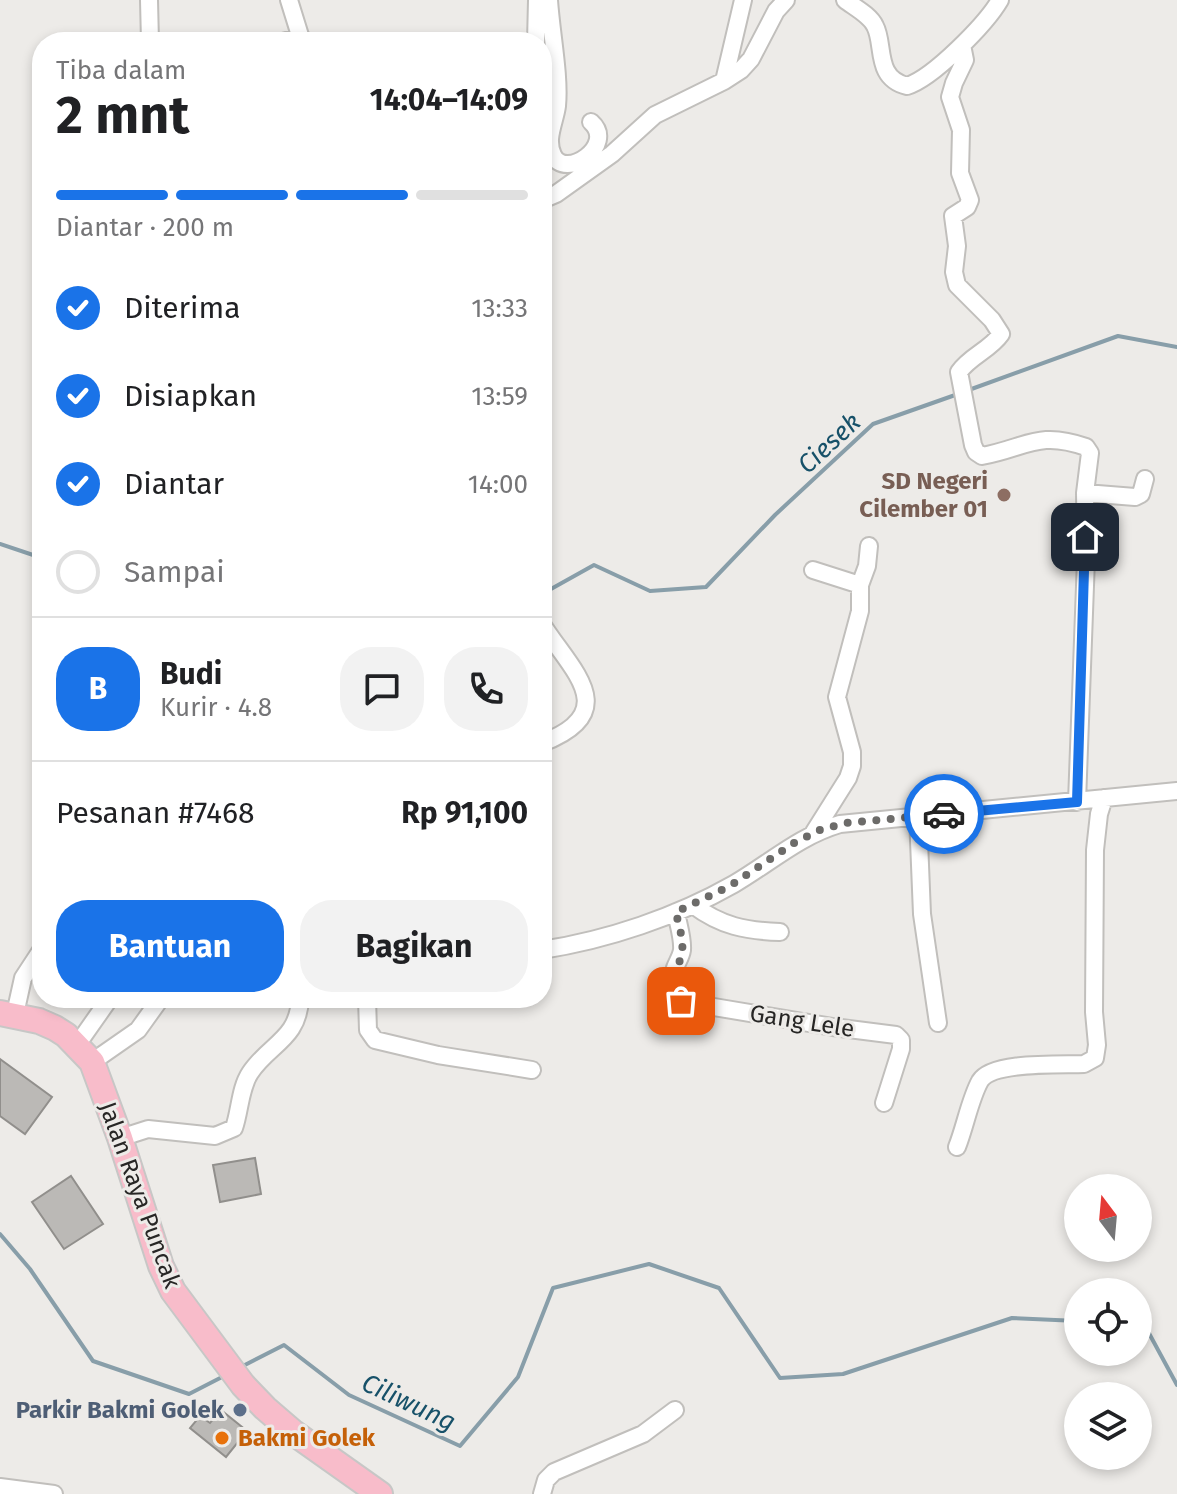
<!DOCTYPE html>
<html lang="id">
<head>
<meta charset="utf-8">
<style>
  :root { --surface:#fff; --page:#f2f2f2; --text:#202124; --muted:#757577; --line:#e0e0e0; --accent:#1a73e8 }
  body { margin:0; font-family:"Fira Sans",sans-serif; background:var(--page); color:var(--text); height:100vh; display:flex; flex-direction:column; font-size:30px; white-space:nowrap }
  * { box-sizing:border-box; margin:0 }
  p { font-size:26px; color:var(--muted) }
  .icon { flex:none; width:44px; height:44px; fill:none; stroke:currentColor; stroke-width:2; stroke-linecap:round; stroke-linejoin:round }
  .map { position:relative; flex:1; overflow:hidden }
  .sheet { position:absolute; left:32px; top:32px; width:520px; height:976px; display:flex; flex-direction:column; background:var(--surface); border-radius:32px; box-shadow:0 4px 12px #0003 }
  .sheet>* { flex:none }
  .needle { width:52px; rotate:344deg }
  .controls { position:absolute; left:1064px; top:1174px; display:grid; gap:16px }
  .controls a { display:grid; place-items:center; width:88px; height:88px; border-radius:50%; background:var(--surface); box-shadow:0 4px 12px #0003; font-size:40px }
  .pin { position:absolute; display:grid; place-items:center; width:68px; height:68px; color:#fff; margin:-34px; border-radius:16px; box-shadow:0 4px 12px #0006 }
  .courier { position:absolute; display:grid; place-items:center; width:80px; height:80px; margin:-40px; border:6px solid #1a73e8; border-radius:50%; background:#fff; color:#222; box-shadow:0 2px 10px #0007 }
  .headline em { font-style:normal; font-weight:700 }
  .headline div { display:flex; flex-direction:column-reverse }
  .headline { display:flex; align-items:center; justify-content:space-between; height:136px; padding:0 24px }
  h1 { font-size:52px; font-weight:700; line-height:60px }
  .bar { display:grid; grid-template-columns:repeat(4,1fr); gap:12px 8px; align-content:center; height:96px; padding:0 24px }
  .bar i { height:10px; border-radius:6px; background:var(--line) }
  .bar .current { background:var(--accent) }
  .bar p { grid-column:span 4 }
  .line { display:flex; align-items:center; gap:20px; padding:0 24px; border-top:2px solid var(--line) }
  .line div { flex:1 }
  .round { display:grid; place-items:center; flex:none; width:84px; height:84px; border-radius:32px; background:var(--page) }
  ol { padding:0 24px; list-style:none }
  li { display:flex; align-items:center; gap:24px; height:88px }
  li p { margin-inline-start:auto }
  li .icon { padding:8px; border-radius:50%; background:var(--accent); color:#fff; stroke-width:4 }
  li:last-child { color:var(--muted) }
  li i { width:44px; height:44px; border:4px solid var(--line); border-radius:50% }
  .primary-button { display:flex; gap:16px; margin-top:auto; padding:16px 24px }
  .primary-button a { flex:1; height:92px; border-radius:32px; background:var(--accent); color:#fff; font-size:32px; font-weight:700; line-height:92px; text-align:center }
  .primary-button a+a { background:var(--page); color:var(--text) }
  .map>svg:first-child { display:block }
</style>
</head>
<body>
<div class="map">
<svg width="1177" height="1494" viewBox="0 0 1177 1494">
  <rect width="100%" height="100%" fill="#edebe8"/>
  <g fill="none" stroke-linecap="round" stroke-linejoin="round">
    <path stroke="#889ea9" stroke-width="4" d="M966 391 1118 336 1177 347
      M0 544 42 558
      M542 594 594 565 650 591 706 587 775 515 873 424 958 394
      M0 1234 30 1269 93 1361 189 1394 224 1376
      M1138 1324H1144L1177 1385
      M239 1368 284 1345 349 1395 460 1446 518 1377 553 1288 649 1264 719 1288 780 1378 843 1374 1012 1318 1078 1321"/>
  </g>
  <path fill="#bbb9b6" stroke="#918f8c" stroke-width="2" d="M0 1059 52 1097 25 1134 0 1116Z
    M255 1158 261 1194 220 1202 213 1165Z
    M71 1176 103 1224 64 1249 32 1202Z
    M221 1410 247 1431 226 1457 190 1428 200 1416 210 1423Z"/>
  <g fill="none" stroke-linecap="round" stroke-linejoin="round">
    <defs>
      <path id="minor" d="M149 0 150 42
        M289 0 302 42
        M549 0C551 32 560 76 557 106 555 122 545 139 553 155 565 181 617 145 591 122
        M845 0C854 7 870 15 875 26 885 44 874 78 907 86 933 78 986 24 1000 0
        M283 42 301 37
        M536 42 537 0
        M962 45 965 60 954 83 950 97 961 130 960 173 970 200 967 207 953 216 957 246 954 272 957 285 992 320 1001 334C990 350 970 356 959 372L973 445 976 452 982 456C1026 448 1038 430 1086 447L1090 453 1085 493 1086 559 1077 802
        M724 81 743 0
        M542 200 556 194 612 154 655 115 724 81 741 70 751 59 776 11 786 0
        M1085 493 1135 497 1141 494 1145 479
        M813 570 860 585
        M542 624C571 670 624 712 542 743
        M918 816 922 914 938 1023
        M814 832 848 778 852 766V752L837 697 860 611V585L867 566 869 546
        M693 905C721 926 746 931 780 932
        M676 912C678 924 683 938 682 950 681 957 677 962 675 968 666 996 678 1001 702 1005L833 1027 896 1035 901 1040V1049L884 1103
        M542 950C607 940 676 917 734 884 770 863 799 836 840 824L1177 791
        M367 998 368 1030 375 1040 438 1055 532 1070
        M15 1014 23 978 42 949
        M77 1045 110 998
        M92 1062 138 1030 161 998
        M120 1138 148 1129 215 1136 234 1128C240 1111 240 1088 250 1073 269 1044 299 1039 300 998
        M957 1147C965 1127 970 1099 980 1081 992 1061 1061 1065 1084 1064L1095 1058 1097 1045 1094 1012 1095 850 1099 814 1104 798
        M0 1487 54 1494
        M542 1494 546 1480 554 1472 643 1434 675 1410"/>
      <path id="highway" d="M0 1013 39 1021 55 1028 66 1035 92 1062 120 1138 161 1266 173 1291 243 1385 265 1408 294 1433 380 1494"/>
    </defs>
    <use href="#minor" stroke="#c1bfbc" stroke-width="20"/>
    <use href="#highway" stroke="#c7c7c6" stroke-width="28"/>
    <use href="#minor" stroke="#fff" stroke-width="16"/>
    <use href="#highway" stroke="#f8bcca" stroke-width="24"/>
  </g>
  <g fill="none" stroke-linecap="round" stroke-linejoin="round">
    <path stroke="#6c6b69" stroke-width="8" stroke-dasharray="0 14.4" d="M681 1001C664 985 679 970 682 952 684 939 678 924 676 912L730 886 794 843 820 830 846 823 944 814"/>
    <path stroke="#1a73e8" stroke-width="10" d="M944 814 1077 802 1085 537"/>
  </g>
  <circle fill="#8d6e63" stroke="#edebe8" stroke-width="3" cx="1004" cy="495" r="8"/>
  <circle fill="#5c6f8a" stroke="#edebe8" stroke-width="3" cx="240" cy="1410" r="8"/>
  <circle fill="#e8710a" stroke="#edebe8" stroke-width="3" cx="222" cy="1438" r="8"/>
  <g text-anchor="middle" stroke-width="6" stroke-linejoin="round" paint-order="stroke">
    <g font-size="24" font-weight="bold" fill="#785e54" stroke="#edebe8" text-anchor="end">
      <text x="988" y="489">SD Negeri<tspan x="988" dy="28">Cilember 01</tspan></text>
    </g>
    <g font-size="24" fill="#272625" stroke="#edebe8">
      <text transform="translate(802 1021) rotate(9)" y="8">Gang Lele</text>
      <text transform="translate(140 1195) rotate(70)" y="8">Jalan Raya Puncak</text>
    </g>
    <g font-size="24" font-weight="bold" fill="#4e5e75" stroke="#edebe8" text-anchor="end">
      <text x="224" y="1418">Parkir Bakmi Golek</text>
    </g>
    <g font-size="24" font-weight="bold" fill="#c56008" stroke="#edebe8" text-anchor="start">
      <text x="238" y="1446">Bakmi Golek</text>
    </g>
    <g font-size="26" font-style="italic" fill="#175169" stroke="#edebe8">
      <text transform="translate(829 443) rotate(-43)" y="9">Ciesek</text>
      <text transform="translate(409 1402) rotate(25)" y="9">Ciliwung</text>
    </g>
  </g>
</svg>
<div class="controls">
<a><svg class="needle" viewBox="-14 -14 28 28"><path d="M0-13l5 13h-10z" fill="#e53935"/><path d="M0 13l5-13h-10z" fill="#757577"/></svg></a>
<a><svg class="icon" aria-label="locate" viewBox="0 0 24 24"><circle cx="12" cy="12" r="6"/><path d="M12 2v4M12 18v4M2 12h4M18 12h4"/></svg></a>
<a><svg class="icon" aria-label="layers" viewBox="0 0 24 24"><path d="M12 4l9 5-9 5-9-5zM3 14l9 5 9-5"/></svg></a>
</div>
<div class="pin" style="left:681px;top:1001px;background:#ea580c"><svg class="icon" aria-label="bag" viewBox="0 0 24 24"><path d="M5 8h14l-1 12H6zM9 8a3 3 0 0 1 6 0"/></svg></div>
<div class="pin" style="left:1085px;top:537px;background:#1f2937"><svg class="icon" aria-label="home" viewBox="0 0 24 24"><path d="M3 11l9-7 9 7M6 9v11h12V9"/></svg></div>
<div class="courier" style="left:944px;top:814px"><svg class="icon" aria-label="car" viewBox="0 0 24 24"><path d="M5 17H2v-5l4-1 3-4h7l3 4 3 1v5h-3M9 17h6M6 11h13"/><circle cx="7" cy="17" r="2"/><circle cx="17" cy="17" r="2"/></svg></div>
<section class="sheet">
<div class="headline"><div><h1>2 mnt</h1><p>Tiba dalam</p></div><em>14:04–14:09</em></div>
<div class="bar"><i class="current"></i><i class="current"></i><i class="current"></i><i></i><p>Diantar · 200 m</p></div>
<ol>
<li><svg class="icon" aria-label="check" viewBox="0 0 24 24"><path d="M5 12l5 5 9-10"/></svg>Diterima<p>13:33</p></li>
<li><svg class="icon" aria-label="check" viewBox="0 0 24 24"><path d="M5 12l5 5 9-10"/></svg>Disiapkan<p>13:59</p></li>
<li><svg class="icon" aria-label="check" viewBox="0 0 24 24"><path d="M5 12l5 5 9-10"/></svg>Diantar<p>14:00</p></li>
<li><i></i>Sampai</li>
</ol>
<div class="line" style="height:144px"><b class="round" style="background:var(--accent);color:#fff">B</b><div><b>Budi</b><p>Kurir · 4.8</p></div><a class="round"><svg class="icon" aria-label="chat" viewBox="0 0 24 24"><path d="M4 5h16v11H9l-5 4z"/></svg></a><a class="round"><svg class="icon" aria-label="phone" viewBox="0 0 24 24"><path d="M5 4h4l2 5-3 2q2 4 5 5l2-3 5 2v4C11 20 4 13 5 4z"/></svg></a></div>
<div class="line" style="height:104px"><div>Pesanan #7468</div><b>Rp 91,100</b></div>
<div class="primary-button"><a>Bantuan</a><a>Bagikan</a></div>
</section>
</div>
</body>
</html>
